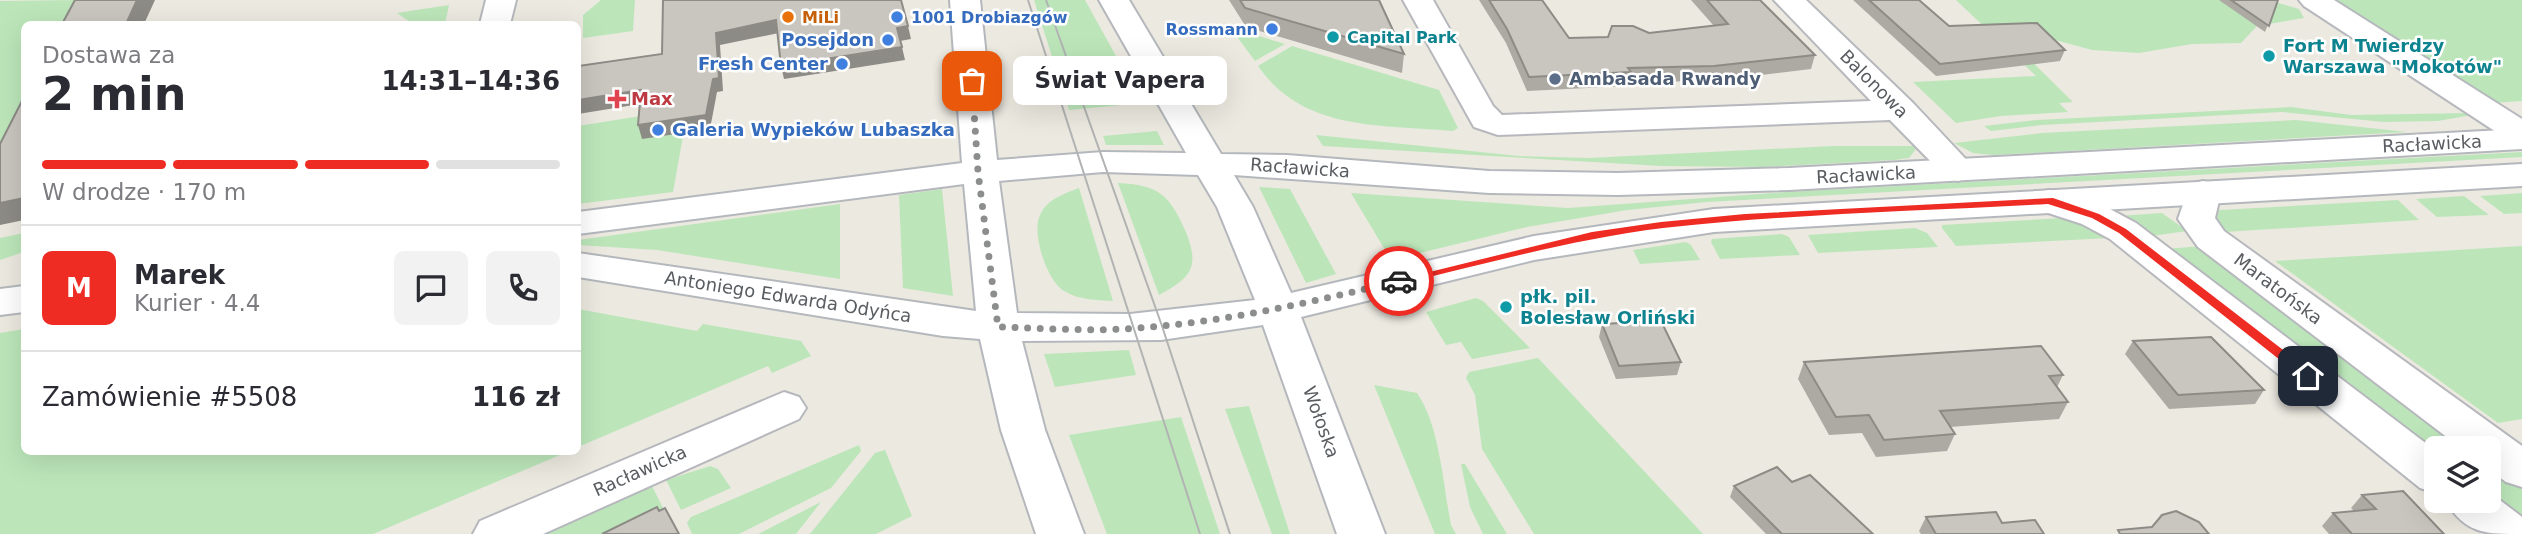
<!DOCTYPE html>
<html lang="pl">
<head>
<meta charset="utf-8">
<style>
  :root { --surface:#fff; --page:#f2f2f3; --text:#2b2b33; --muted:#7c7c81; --line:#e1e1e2; --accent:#ef2c23 }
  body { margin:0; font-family:"DejaVu Sans",sans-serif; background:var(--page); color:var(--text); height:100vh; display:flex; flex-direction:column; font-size:26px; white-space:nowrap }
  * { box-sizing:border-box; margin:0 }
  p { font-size:23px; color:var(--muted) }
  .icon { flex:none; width:38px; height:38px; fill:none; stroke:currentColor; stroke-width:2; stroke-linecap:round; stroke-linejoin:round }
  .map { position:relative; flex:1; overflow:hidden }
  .sheet { position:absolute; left:21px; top:21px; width:560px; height:434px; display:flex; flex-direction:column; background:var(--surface); border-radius:10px; box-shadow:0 7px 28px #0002 }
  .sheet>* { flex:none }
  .tools { position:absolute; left:2424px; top:436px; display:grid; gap:14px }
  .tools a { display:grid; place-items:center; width:77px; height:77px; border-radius:10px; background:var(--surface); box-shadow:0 7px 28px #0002; font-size:35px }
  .pin { position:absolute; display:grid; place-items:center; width:60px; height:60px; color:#fff; margin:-30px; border-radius:14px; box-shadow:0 4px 10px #0006 }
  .courier { position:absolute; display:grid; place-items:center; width:70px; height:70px; margin:-35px; border:5px solid #ef2c23; border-radius:50%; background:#fff; color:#222; box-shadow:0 2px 9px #0007 }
  .bubble { position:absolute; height:49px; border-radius:10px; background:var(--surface); box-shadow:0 7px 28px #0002; font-size:23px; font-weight:700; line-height:49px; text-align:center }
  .summary em { font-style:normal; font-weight:700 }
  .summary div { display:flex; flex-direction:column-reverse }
  .summary { display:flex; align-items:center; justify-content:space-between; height:119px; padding:0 21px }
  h1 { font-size:46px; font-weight:700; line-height:52px }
  .bar { display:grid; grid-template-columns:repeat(4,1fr); gap:10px 7px; align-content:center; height:84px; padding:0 21px }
  .bar i { height:9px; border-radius:5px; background:var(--line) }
  .bar .current { background:var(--accent) }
  .bar p { grid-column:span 4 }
  .line { display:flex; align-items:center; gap:18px; padding:0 21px; border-top:2px solid var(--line) }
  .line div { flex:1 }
  .round { display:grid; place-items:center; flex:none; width:74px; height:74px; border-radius:10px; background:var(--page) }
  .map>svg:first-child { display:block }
</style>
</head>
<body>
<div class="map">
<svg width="2522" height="534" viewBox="0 0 2522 534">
  <rect width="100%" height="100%" fill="#ece9e0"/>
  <path fill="#bce6ba" d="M78 0 66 24H24V111L0 148V1Z
    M601 0H635L633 31 583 38V15Z
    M1034 0H1085L1142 103 1069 110Z
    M1956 0H2268L2299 9 2304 18 2257 26 2241 43 2192 44 2139 53 2092 50 2033 34 2020 50 2073 102 2059 103 2068 112 2001 116 1956 123 1913 82 2036 76Z
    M2332 0H2522V101L2493 103Z
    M449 5 445 24H413L397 13Z
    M1246 32 1285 44 1255 61 1235 34Z
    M1292 46 1439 90 1458 128 1453 131C1381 124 1304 132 1258 66Z
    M697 107 685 125 673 192 578 204V126Z
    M2291 107 2351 115 2468 113 2472 115 2438 121 2384 122 2282 112 2042 125 1991 131 1984 126 2037 120Z
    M2296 120 2407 132 1994 155 1973 153 1954 143 2042 133Z
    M1157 131 1164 145H1106L1103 136Z
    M1316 135 1519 156 1589 158 1833 146H1915L1916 149 1909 158 1895 160 1763 167 1661 166 1323 146Z
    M2522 152V157L1707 202 1627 210 1527 227 1391 260 1351 193 1568 208 1787 192Z
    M1118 183C1158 185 1169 194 1185 230 1200 266 1193 277 1159 295Z
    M1259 187 1290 189 1336 274 1306 283Z
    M1079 188 1113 301C1097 300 1080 300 1066 292 1047 283 1031 233 1040 215 1047 199 1064 194 1079 188Z
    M942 189 953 296 903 288 899 195Z
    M2522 193V213L2504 214 2480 196Z
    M2464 196 2489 215 2437 217 2416 199Z
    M2398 200 2419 220 2224 232 2213 229V214L2220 210Z
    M840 204V279L657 250 578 245V240Z
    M2162 213 2187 231 2152 236 2118 216Z
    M2062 218 2075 219 2110 238 1956 246 1942 228V225Z
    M1915 228 1927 233 1938 247 1818 253 1808 235Z
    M24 233V252L0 260V238Z
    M1782 234 1789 237 1800 255 1720 259 1711 242 1712 239Z
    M1686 242 1691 245 1700 260 1640 264 1633 250Z
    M2201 246 2478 448H2436V467L2166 249Z
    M2522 246V419L2498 423 2275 261Z
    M1476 298 1483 301 1530 348 1472 359 1461 342 1446 345 1426 312Z
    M578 309 697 331 703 324 801 341 811 356 772 373 768 366 578 447Z
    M24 329V452H567L373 534H0V333Z
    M1129 350 1136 375 1055 387 1044 354Z
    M1538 358 1703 534H1534L1482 449 1475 395 1466 378 1469 372Z
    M1374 385 1417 393C1440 426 1443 485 1451 525L1456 534H1435Z
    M1249 406 1290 534H1272L1225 409Z
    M1181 417 1220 534H1107L1069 435Z
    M859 445 861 451 831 488 739 534H692L687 523 691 517Z
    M885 450 912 516 876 534H810L875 453Z
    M2489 456 2522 481V534L2488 500Z
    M1461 464H1465L1507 534H1483L1470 507Z
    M710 466 718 469 731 488 681 510 666 480Z
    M652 486 674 530 656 534H538Z
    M821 502 796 534H758Z"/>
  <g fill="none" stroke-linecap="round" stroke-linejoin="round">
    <defs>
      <path id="street" d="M486 0H516L510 24H480Z
        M1403 0H1433L1493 106 1502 115 1871 101 1774 0H1806L1913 103 1976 170 1970 177 1958 181 1946 177 1890 120 1498 135 1474 127Z
        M2299 0H2334L2522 119V144L2510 141 2304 6Z
        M2203 181 2216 184 2221 192 2215 218 2224 231 2522 446V487L2506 482 2488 469V448H2461L2198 247 2178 219 2190 184Z
        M2049 190 2108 208 2136 223 2436 451V493L2420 488 2110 239 2082 224 2036 209 2031 201 2036 193Z
        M784 392 799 397 806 408 799 419 543 534H473L480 521Z
        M2488 491 2522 517V534C2485 534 2465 534 2445 500H2488Z"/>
      <path id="secondary" d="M950 0H980L997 160 1103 152 1186 153 1099 0H1129L1221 154 1287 155 1489 171 1618 173 1789 168 2522 129V149L1789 190 1618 195 1489 193 1234 175 1253 207 1291 293 1534 236 1714 209 2522 164V186L1714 232 1534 260 1301 317 1385 534H1337L1263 325 1161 340 1022 341 1045 430 1084 534H1036L1001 430 980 339 943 336 578 277V253L976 311 964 184 578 234V212L962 163ZM1103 172 1198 175 1217 207 1255 300 1130 314 1017 313 999 181Z
        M24 286V312L0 315V289Z"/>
    </defs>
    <use href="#street" stroke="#b6b8bd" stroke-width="4"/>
    <use href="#secondary" stroke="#b4b8bd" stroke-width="4"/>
    <use href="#street" fill="#fff" fill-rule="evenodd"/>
    <use href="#secondary" fill="#fff" fill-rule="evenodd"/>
    <path stroke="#b2b3b3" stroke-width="2" d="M1028 0 1200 534
      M1046 0 1162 326 1230 534"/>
  </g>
  <path fill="#adaaa4" d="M1229 0H1379L1404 54 1402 73 1246 27Z
    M1479 0H1542L1569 38 1608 37 1714 26 1691 0H1760L1815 55 1811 69 1711 81 1629 82 1628 86 1527 91 1506 43Z
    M1853 0H1919L1949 26 2065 50 2060 61 1936 76Z
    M2219 0H2278L2265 32Z
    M1602 324 1681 362 1677 375 1616 379 1599 337Z
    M2133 341 2264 390 2255 404 2169 409 2125 354Z
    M1804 362 2063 375 2057 387 2068 402 2059 419 1950 427 1955 434 1947 451 1876 457 1862 433 1829 435 1798 379Z
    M1792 482 1873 534H1766L1730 497 1734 486Z
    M2362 495 2444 534H2329L2322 526 2333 513 2354 511 2351 508Z
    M1926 517 2002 523 2044 534H1921L1919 531Z"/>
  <path fill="#8d8b86" d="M137 0H155L144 24H126Z
    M776 20 779 33 720 45 723 91 717 92 710 129 642 139 638 125 716 33Z
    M908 26 911 39 900 41 897 28Z
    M902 47 905 60 784 79 781 66Z
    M641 90 646 103 578 114V100Z
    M24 198V220L0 225V203Z"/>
  <path fill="#c9c6bf" stroke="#8d8b86" stroke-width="2" d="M75 0H137L126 24H62Z
    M663 0H901L908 26 897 28 902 47 781 66 776 20 716 33 719 78 713 79 706 115 638 125 641 90 578 100V66L662 54Z
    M1240 0H1379L1404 54 1245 8Z
    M1489 0H1542L1569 38 1608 37 1612 26H1633L1649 33 1728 24 1707 0H1760L1815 55 1714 66 1628 68 1631 72 1529 77 1507 29Z
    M1869 0H1919L1949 26 2037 23 2065 50 1940 64Z
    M2231 0H2278L2269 26Z
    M24 97V198L0 203V144Z
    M1661 321 1681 362 1619 366 1602 324Z
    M2211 337 2264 390 2178 395 2133 341Z
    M2041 346 2063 375 2049 376 2068 402 1940 411 1955 434 1884 440 1869 415 1836 417 1804 362Z
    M1777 467 1792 482 1810 475 1873 534H1782L1734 486Z
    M2403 491 2444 534H2352L2333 513 2376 509 2362 495Z
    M657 507 659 511 665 508 679 534H602Z
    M2176 511 2199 522 2209 534H2120L2118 530 2152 527 2162 515Z
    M1996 512 2002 523 2035 520 2044 534H1936L1926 517Z"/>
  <path fill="#ef2c23" d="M2053 198 2099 214 2126 229 2313 373V379H2304L2119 233 2092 218 2048 204C1920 211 1790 214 1663 228 1573 239 1486 264 1399 284L1393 281 1592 232 1661 222 1745 214Z"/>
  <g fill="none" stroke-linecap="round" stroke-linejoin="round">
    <path stroke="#8c8e8d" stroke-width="7" stroke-dasharray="0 12.6" d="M972 81 978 172 998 327C1044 328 1091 332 1137 328 1226 322 1312 302 1399 281"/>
  </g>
  <circle fill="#e8710a" stroke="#fff" stroke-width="2.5" cx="788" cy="17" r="7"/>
  <g fill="#3f7fe0" stroke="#fff" stroke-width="2.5">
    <circle cx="897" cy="17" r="7"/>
    <circle cx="1272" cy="29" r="7"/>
    <circle cx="888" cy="40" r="7"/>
    <circle cx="842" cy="64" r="7"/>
    <circle cx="658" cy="130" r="7"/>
  </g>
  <g fill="#0f9aa8" stroke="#fff" stroke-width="2.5">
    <circle cx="1333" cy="37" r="7"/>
    <circle cx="2269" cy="56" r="7"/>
    <circle cx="1506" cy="307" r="7"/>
  </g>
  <circle fill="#5c6f8a" stroke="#fff" stroke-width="2.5" cx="1555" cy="79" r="7"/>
  <path fill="#e0444e" stroke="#fff" stroke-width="2.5" d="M613.5 88.5h7v7h7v7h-7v7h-7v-7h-7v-7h7z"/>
  <g text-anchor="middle" stroke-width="5" stroke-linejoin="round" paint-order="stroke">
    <g font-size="16" font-weight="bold" fill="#c56008" stroke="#fff" text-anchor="start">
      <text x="802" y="23">MiLi</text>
    </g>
    <g font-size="16" font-weight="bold" fill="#366cbe" stroke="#fff" text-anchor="start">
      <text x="911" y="23">1001 Drobiazgów</text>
      <text x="1258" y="35" text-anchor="end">Rossmann</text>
    </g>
    <g font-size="16" font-weight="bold" fill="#0d838f" stroke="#fff" text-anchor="start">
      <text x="1347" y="43">Capital Park</text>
    </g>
    <g font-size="18" font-weight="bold" fill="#366cbe" stroke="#fff" text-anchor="end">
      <text x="874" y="46">Posejdon</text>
      <text x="828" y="70">Fresh Center</text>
      <text x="672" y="136" text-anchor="start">Galeria Wypieków Lubaszka</text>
    </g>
    <g font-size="18" font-weight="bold" fill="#0d838f" stroke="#fff" text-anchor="start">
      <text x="2283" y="52">Fort M Twierdzy<tspan x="2283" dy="21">Warszawa "Mokotów"</tspan></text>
      <text x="1520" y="303">płk. pil.<tspan x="1520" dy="21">Bolesław Orliński</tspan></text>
    </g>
    <g font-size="18" font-weight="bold" fill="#4e5e75" stroke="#fff" text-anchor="start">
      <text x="1569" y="85">Ambasada Rwandy</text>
    </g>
    <g font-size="18" fill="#595d61" stroke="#fff">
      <text transform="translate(1874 84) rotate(45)" y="6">Balonowa</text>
      <text transform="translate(2432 144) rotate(-3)" y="6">Racławicka</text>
      <text transform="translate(1300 168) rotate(4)" y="6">Racławicka</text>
      <text transform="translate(1866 175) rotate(-3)" y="6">Racławicka</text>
      <text transform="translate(2278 289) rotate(37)" y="6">Maratońska</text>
      <text transform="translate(788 297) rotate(9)" y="6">Antoniego Edwarda Odyńca</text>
      <text transform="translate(1321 422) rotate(70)" y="6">Wołoska</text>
      <text transform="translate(640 471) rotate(-24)" y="6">Racławicka</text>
    </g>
    <g font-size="18" font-weight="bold" fill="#be3a42" stroke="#fff" text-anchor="start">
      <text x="631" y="105">Max</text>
    </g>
  </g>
</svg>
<div class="tools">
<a><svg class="icon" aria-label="layers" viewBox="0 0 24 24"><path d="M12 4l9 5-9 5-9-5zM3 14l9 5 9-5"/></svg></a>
</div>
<div class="pin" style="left:972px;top:81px;background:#ea580c"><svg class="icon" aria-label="bag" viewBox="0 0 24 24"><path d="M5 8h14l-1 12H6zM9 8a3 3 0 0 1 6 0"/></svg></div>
<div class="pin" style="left:2308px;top:376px;background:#1f2937"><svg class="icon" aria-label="home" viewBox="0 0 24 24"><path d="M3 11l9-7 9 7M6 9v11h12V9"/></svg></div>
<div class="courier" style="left:1399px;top:281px"><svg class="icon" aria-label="car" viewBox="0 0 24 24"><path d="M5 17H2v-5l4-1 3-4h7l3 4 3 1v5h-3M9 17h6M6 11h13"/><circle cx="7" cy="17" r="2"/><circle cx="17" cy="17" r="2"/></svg></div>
<div class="bubble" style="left:1013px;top:56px;width:214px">Świat Vapera</div>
<section class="sheet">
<div class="summary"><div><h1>2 min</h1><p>Dostawa za</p></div><em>14:31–14:36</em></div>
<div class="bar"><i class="current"></i><i class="current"></i><i class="current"></i><i></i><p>W drodze · 170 m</p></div>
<div class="line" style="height:126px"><b class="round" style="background:var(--accent);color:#fff">M</b><div><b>Marek</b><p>Kurier · 4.4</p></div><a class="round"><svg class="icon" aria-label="chat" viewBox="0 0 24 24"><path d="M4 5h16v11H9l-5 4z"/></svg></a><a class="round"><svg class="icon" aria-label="phone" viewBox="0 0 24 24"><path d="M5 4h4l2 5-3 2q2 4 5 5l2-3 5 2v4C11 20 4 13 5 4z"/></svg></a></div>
<div class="line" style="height:91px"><div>Zamówienie #5508</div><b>116 zł</b></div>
</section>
</div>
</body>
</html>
